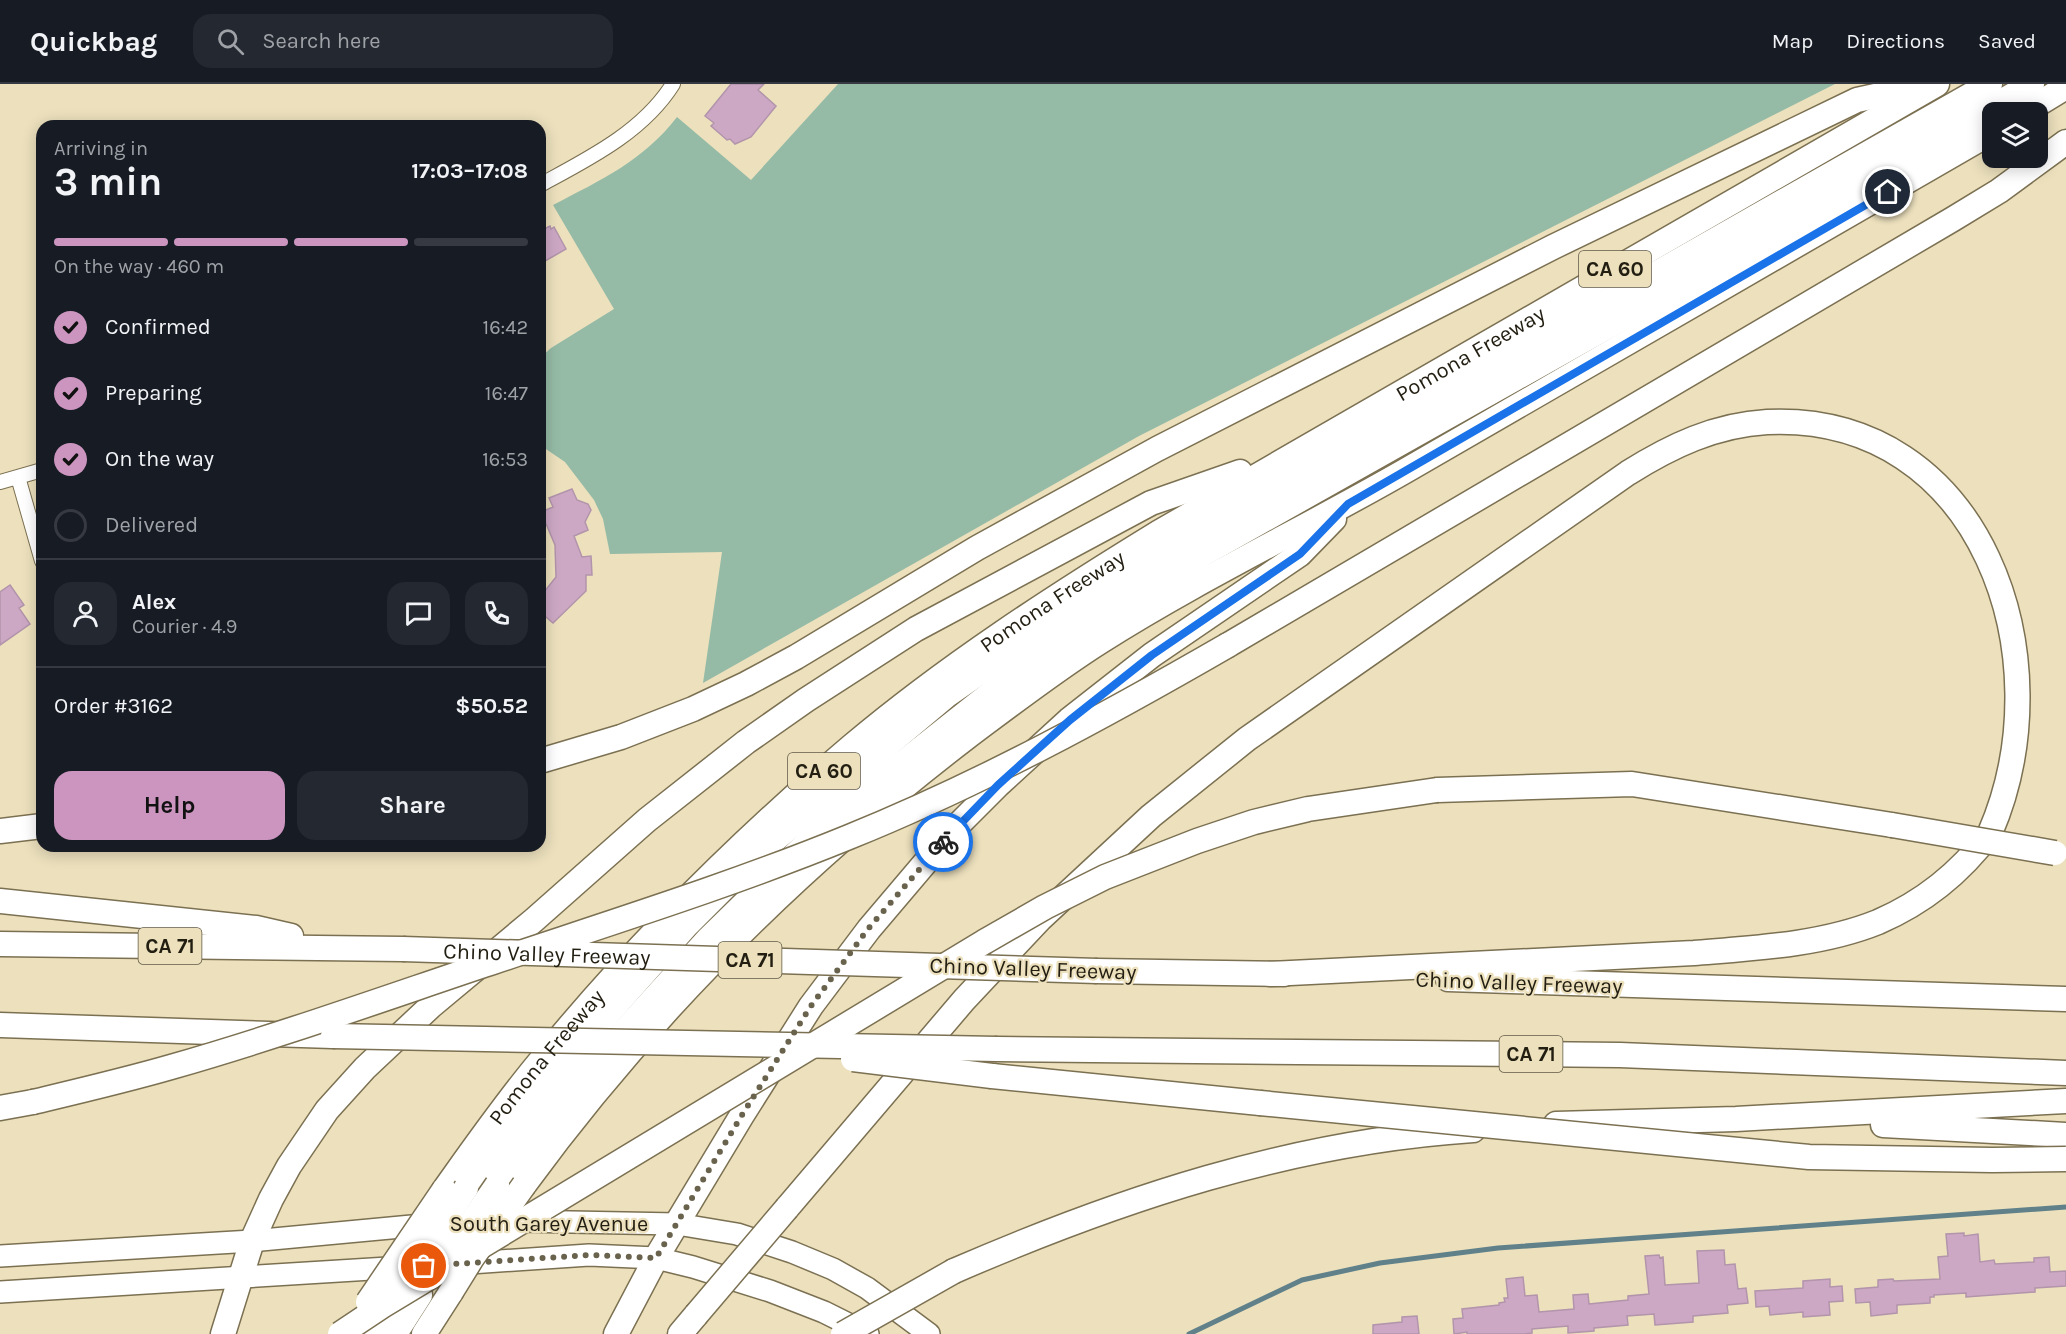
<!DOCTYPE html>
<html lang="en">
<head>
<meta charset="utf-8">
<style>
  :root { --surface:#171b24; --page:#242831; --text:#f1f3f6; --muted:#9ea1a6; --line:#363941; --accent:#cb95bf }
  body { margin:0; font-family:Karla,sans-serif; background:var(--page); color:var(--text); height:100vh; display:flex; flex-direction:column; font-size:22px; white-space:nowrap }
  * { box-sizing:border-box; margin:0 }
  p { font-size:20px; color:var(--muted) }
  .icon { flex:none; width:33px; height:33px; fill:none; stroke:currentColor; stroke-width:2; stroke-linecap:round; stroke-linejoin:round }
  .map { position:relative; flex:1; overflow:hidden }
  .side { position:absolute; left:36px; top:36px; width:510px; height:732px; display:flex; flex-direction:column; background:var(--surface); border-radius:18px; box-shadow:0 3px 15px #0003 }
  .side>* { flex:none }
  .buttons { position:absolute; left:1982px; top:18px; display:grid; gap:12px }
  .buttons a { display:grid; place-items:center; width:66px; height:66px; border-radius:12px; background:var(--surface); box-shadow:0 3px 15px #0003; font-size:30px }
  .pin { position:absolute; display:grid; place-items:center; width:51px; height:51px; color:#fff; margin:-26px; border:3px solid #fff; border-radius:50%; box-shadow:0 2px 6px #0007 }
  .courier { position:absolute; display:grid; place-items:center; width:60px; height:60px; margin:-30px; border:4px solid #1a73e8; border-radius:50%; background:#fff; color:#222; box-shadow:0 2px 8px #0007 }
  .overview em { font-style:normal; font-weight:700 }
  .overview div { display:flex; flex-direction:column-reverse }
  .overview { display:flex; align-items:center; justify-content:space-between; height:102px; padding:0 18px }
  h1 { font-size:39px; font-weight:700; line-height:45px }
  .bar { display:grid; grid-template-columns:repeat(4,1fr); gap:9px 6px; align-content:center; height:72px; padding:0 18px }
  .bar i { height:8px; border-radius:4px; background:var(--line) }
  .bar .current { background:var(--accent) }
  .bar p { grid-column:span 4 }
  .line { display:flex; align-items:center; gap:15px; padding:0 18px; border-top:2px solid var(--line) }
  .line div { flex:1 }
  .round { display:grid; place-items:center; flex:none; width:63px; height:63px; border-radius:18px; background:var(--page) }
  ol { padding:0 18px; list-style:none }
  li { display:flex; align-items:center; gap:18px; height:66px }
  li p { margin-inline-start:auto }
  li .icon { padding:6px; border-radius:50%; background:var(--accent); color:#111; stroke-width:4 }
  li:last-child { color:var(--muted) }
  li i { width:33px; height:33px; border:3px solid var(--line); border-radius:50% }
  .button { display:flex; gap:12px; margin-top:auto; padding:12px 18px }
  .button a { flex:1; height:69px; border-radius:18px; background:var(--accent); color:#111; font-size:24px; font-weight:700; line-height:69px; text-align:center }
  .button a+a { background:var(--page); color:var(--text) }
  header { display:flex; align-items:center; gap:36px; box-sizing:border-box; height:84px; padding:0 30px; background:var(--surface); border-bottom:2px solid var(--line) }
  header strong { font-size:28px }
  nav { display:flex; gap:33px; margin-inline-start:auto; font-size:21px }
  .search { width:420px; height:54px; background:var(--page); display:flex; align-items:center; gap:15px; box-sizing:border-box; padding:0 21px; border-radius:18px; color:var(--muted); font-size:22px }
  .map>svg:first-child { display:block }
</style>
</head>
<body>
<header>
<strong>Quickbag</strong>
<div class="search"><svg class="icon" aria-label="search" viewBox="0 0 24 24"><circle cx="10" cy="10" r="6"/><path d="M15 15l6 6"/></svg>Search here</div>
<nav><a>Map</a><a>Directions</a><a>Saved</a></nav>
</header>
<div class="map">
<svg width="2066" height="1250" viewBox="0 0 2066 1250">
  <rect width="100%" height="100%" fill="#ece0bd"/>
  <path fill="#95bba6" d="M838 0H1835L1139 352 703 599 722 468 610 470 603 435 594 416 565 378 540 361V274L551 264 614 225 553 121C601 96 643 77 677 33L751 96Z"/>
  <g fill="none" stroke-linecap="round" stroke-linejoin="round">
    <path stroke="#608189" stroke-width="5" d="M1189 1250 1302 1196 1380 1179 1498 1164 2066 1123"/>
  </g>
  <path fill="#cda8c5" stroke="#b294ab" stroke-width="1.5" d="M731 0H764L758 6 776 22 751 53 735 60 730 55 727 56 711 42 714 39 705 32Z
    M550 142 551 145 554 143 566 165 540 180V147Z
    M572 405 577 416 588 420 591 426 585 438 588 446 574 452 582 473 591 472 592 491H586V507L553 539 540 528V513L556 493 555 461 541 428 553 423 549 414Z
    M10 501 24 521 19 524 30 540 0 561V508Z
    M1964 1149V1152L1978 1150 1980 1178 1994 1176 1995 1180 2034 1178V1174L2049 1173 2050 1188 2066 1187V1202L2035 1204V1208L1966 1213V1209L1934 1211V1213H1930V1219L1897 1221V1229L1871 1232 1870 1218 1856 1219 1855 1205 1878 1203V1196L1893 1195 1894 1197 1940 1195 1938 1173 1948 1172 1946 1150Z
    M1724 1166 1725 1181 1735 1180 1738 1205 1746 1204 1748 1219 1727 1221 1728 1229 1693 1232V1238L1655 1241 1654 1230 1627 1232 1628 1241 1594 1244V1247L1568 1249V1242L1532 1245V1249L1524 1250H1467V1248L1454 1250 1453 1235 1463 1234 1462 1225 1499 1221V1219L1505 1218 1504 1214H1508L1506 1195 1523 1193 1525 1212 1537 1211 1539 1228 1574 1225 1573 1211 1588 1210 1589 1220 1628 1216V1212L1649 1210 1645 1172 1659 1171 1660 1174 1663 1173 1665 1201 1699 1199 1697 1167Z
    M1830 1195V1203L1842 1202 1843 1217 1829 1218 1830 1231 1803 1233V1228L1770 1231 1769 1222 1756 1223 1755 1207 1803 1204V1197Z
    M1417 1232 1419 1250H1373V1241L1402 1238V1233Z"/>
  <g fill="none" stroke-linecap="round" stroke-linejoin="round">
    <defs>
      <path id="street" d="M540 101C588 75 643 48 673 0
        M18 393 42 477
        M0 398 42 386"/>
      <path id="primary" d="M518 1137 677 1140 737 1150 792 1168 833 1185 867 1204 929 1250
        M0 1172 252 1157 433 1140
        M456 1180 589 1171 656 1174 693 1183 770 1207 824 1228 868 1250
        M0 1208 404 1183"/>
      <g id="highway">
        <path d="M2025 28 2066 3"/>
        <path d="M1228 561 1953 135 1999 107 2066 58"/>
        <path d="M540 677 621 653 693 625 746 600 796 573 977 464 1157 365 1553 163 1857 16 1920 2"/>
        <path d="M1437 706 1632 700 1892 741"/>
        <path d="M0 747 42 742"/>
        <path d="M0 817 256 844 291 852"/>
        <path d="M0 860 403 865"/>
        <path d="M1097 887 1284 890"/>
        <path d="M1448 895 2066 915"/>
        <path d="M0 941 333 952"/>
        <path d="M997 965 1620 971 2066 989"/>
        <path d="M992 992 1260 1019"/>
        <path d="M0 1024 33 1018"/>
        <path d="M1556 1040 1736 1035 2066 1017"/>
        <path d="M1883 1041 2066 1051"/>
        <path d="M497 1101 585 990 708 855 815 751 876 700 1000 602 1086 542 1205 469 1696 193 2032 0"/>
        <path d="M524 1101C648 931 800 781 967 653 1011 620 1055 586 1101 557 1199 495 1304 445 1405 387 1601 274 1796 161 1992 48"/>
        <path d="M466 1104 560 984 686 842 760 768 946 612 1049 540 1149 477 1990 0"/>
        <path id="s1" d="M444 1106C474 1064 504 1021 538 980 632 865 738 759 852 662 947 582 1052 514 1158 449L1937 0"/>
        <path d="M787 1124 964 916 1040 835 1151 732 1247 655 1628 389C1671 362 1715 341 1767 338 1982 328 2066 574 1990 749 1961 788 1922 819 1878 838 1821 861 1755 864 1694 869L1270 890"/>
        <path d="M954 1187C1120 1115 1291 1058 1473 1046"/>
        <path d="M223 1250 252 1157 271 1115 289 1082 327 1026 365 984 431 922 534 836 647 736 746 658 806 616 916 545 1151 419 1240 388"/>
        <path d="M369 1250 392 1215"/>
        <path d="M395 1250 420 1211"/>
        <path d="M424 1250 451 1208"/>
        <path d="M616 1250 656 1174 742 1031 811 922 869 845 953 746 998 701 1069 636 1152 571 1300 470 1334 435"/>
        <path d="M680 1250 696 1231"/>
      </g>
    </defs>
    <use href="#street" stroke="#7b7051" stroke-width="16"/>
    <use href="#primary" stroke="#7b7051" stroke-width="24"/>
    <use href="#highway" stroke="#7b7051" stroke-width="27"/>
    <use href="#street" stroke="#fff" stroke-width="14"/>
    <use href="#primary" stroke="#fff" stroke-width="21"/>
    <use href="#highway" stroke="#fff" stroke-width="24"/>
    <defs>
      <g id="highway-bridge">
        <path d="M1892 741 2055 769"/>
        <path id="s2" d="M403 865 1097 887"/>
        <path d="M333 952 997 965"/>
        <path d="M853 975 992 992"/>
        <path d="M33 1018C79 1007 126 996 171 983 276 953 380 916 484 881 606 840 729 802 849 753 980 700 1105 632 1228 561"/>
        <path d="M1260 1019 1809 1073 1992 1076 2066 1075"/>
        <path d="M441 1182 497 1101"/>
        <path d="M451 1208 472 1174 524 1101"/>
        <path d="M394 1212 466 1104"/>
        <path d="M368 1218 444 1106"/>
        <path d="M696 1231 787 1124"/>
        <path d="M340 1250 382 1222 984 858 1045 823 1105 793 1197 757 1254 738 1308 725 1437 706"/>
        <path d="M843 1250 954 1187"/>
      </g>
    </defs>
    <use href="#highway-bridge" stroke="#7b7051" stroke-width="27" stroke-linecap="butt"/>
    <use href="#highway-bridge" stroke="#fff" stroke-width="24"/>
  </g>
  <g fill="none" stroke-linecap="round" stroke-linejoin="round">
    <path stroke="#69624d" stroke-width="6" stroke-dasharray="0 10.8" d="M424 1182 589 1171 656 1174 742 1031 811 922 868 845 943 758"/>
    <path stroke="#1a73e8" stroke-width="8" d="M943 758 998 701 1070 636 1152 571 1300 470 1348 420 1888 108"/>
  </g>
  <g text-anchor="middle" stroke-width="4.5" stroke-linejoin="round" paint-order="stroke">
    <g fill="#ece0bd" stroke="#5f5845" stroke-width="1.5">
      <rect x="1579" y="167" width="72" height="36" rx="4.5"/>
      <rect x="788" y="669" width="72" height="36" rx="4.5"/>
      <rect x="138.5" y="844" width="63" height="36" rx="4.5"/>
      <rect x="718.5" y="858" width="63" height="36" rx="4.5"/>
      <rect x="1499.5" y="952" width="63" height="36" rx="4.5"/>
    </g>
    <g font-size="21" font-weight="bold" fill="#221e11">
      <text x="1615" y="192">CA 60</text>
      <text x="824" y="694">CA 60</text>
      <text x="170" y="869">CA 71</text>
      <text x="750" y="883">CA 71</text>
      <text x="1531" y="977">CA 71</text>
    </g>
    <g font-size="22" fill="#221e11" stroke="#ece0bd">
      <text dy="8" stroke="none"><textPath href="#s1" startOffset="1338">Pomona Freeway</textPath></text>
      <text dy="8" stroke="none"><textPath href="#s1" startOffset="852">Pomona Freeway</textPath></text>
      <text dy="8" stroke="none"><textPath href="#s2" startOffset="144">Chino Valley Freeway</textPath></text>
      <text transform="translate(1033 884) rotate(2)" y="8">Chino Valley Freeway</text>
      <text transform="translate(1519 898) rotate(2)" y="8">Chino Valley Freeway</text>
      <text dy="8" stroke="none"><textPath href="#s1" startOffset="168">Pomona Freeway</textPath></text>
      <text x="549" y="1147">South Garey Avenue</text>
    </g>
  </g>
</svg>
<div class="buttons">
<a><svg class="icon" aria-label="layers" viewBox="0 0 24 24"><path d="M12 4l9 5-9 5-9-5zM3 14l9 5 9-5"/></svg></a>
</div>
<div class="pin" style="left:424px;top:1182px;background:#ea580c"><svg class="icon" aria-label="bag" viewBox="0 0 24 24"><path d="M5 8h14l-1 12H6zM9 8a3 3 0 0 1 6 0"/></svg></div>
<div class="pin" style="left:1888px;top:108px;background:#1f2937"><svg class="icon" aria-label="home" viewBox="0 0 24 24"><path d="M3 11l9-7 9 7M6 9v11h12V9"/></svg></div>
<div class="courier" style="left:943px;top:758px"><svg class="icon" aria-label="bike" viewBox="0 0 24 24"><circle cx="6" cy="16" r="4"/><circle cx="18" cy="16" r="4"/><path d="M6 16l4-8h5l3 8M10 8l3 8H6M13 5h3"/></svg></div>
<section class="side">
<div class="overview"><div><h1>3 min</h1><p>Arriving in</p></div><em>17:03–17:08</em></div>
<div class="bar"><i class="current"></i><i class="current"></i><i class="current"></i><i></i><p>On the way · 460 m</p></div>
<ol>
<li><svg class="icon" aria-label="check" viewBox="0 0 24 24"><path d="M5 12l5 5 9-10"/></svg>Confirmed<p>16:42</p></li>
<li><svg class="icon" aria-label="check" viewBox="0 0 24 24"><path d="M5 12l5 5 9-10"/></svg>Preparing<p>16:47</p></li>
<li><svg class="icon" aria-label="check" viewBox="0 0 24 24"><path d="M5 12l5 5 9-10"/></svg>On the way<p>16:53</p></li>
<li><i></i>Delivered</li>
</ol>
<div class="line" style="height:108px"><a class="round"><svg class="icon" aria-label="person" viewBox="0 0 24 24"><circle cx="12" cy="8" r="4"/><path d="M4 21q1-7 8-7t8 7"/></svg></a><div><b>Alex</b><p>Courier · 4.9</p></div><a class="round"><svg class="icon" aria-label="chat" viewBox="0 0 24 24"><path d="M4 5h16v11H9l-5 4z"/></svg></a><a class="round"><svg class="icon" aria-label="phone" viewBox="0 0 24 24"><path d="M5 4h4l2 5-3 2q2 4 5 5l2-3 5 2v4C11 20 4 13 5 4z"/></svg></a></div>
<div class="line" style="height:78px"><div>Order #3162</div><b>$50.52</b></div>
<div class="button"><a>Help</a><a>Share</a></div>
</section>
</div>
</body>
</html>
